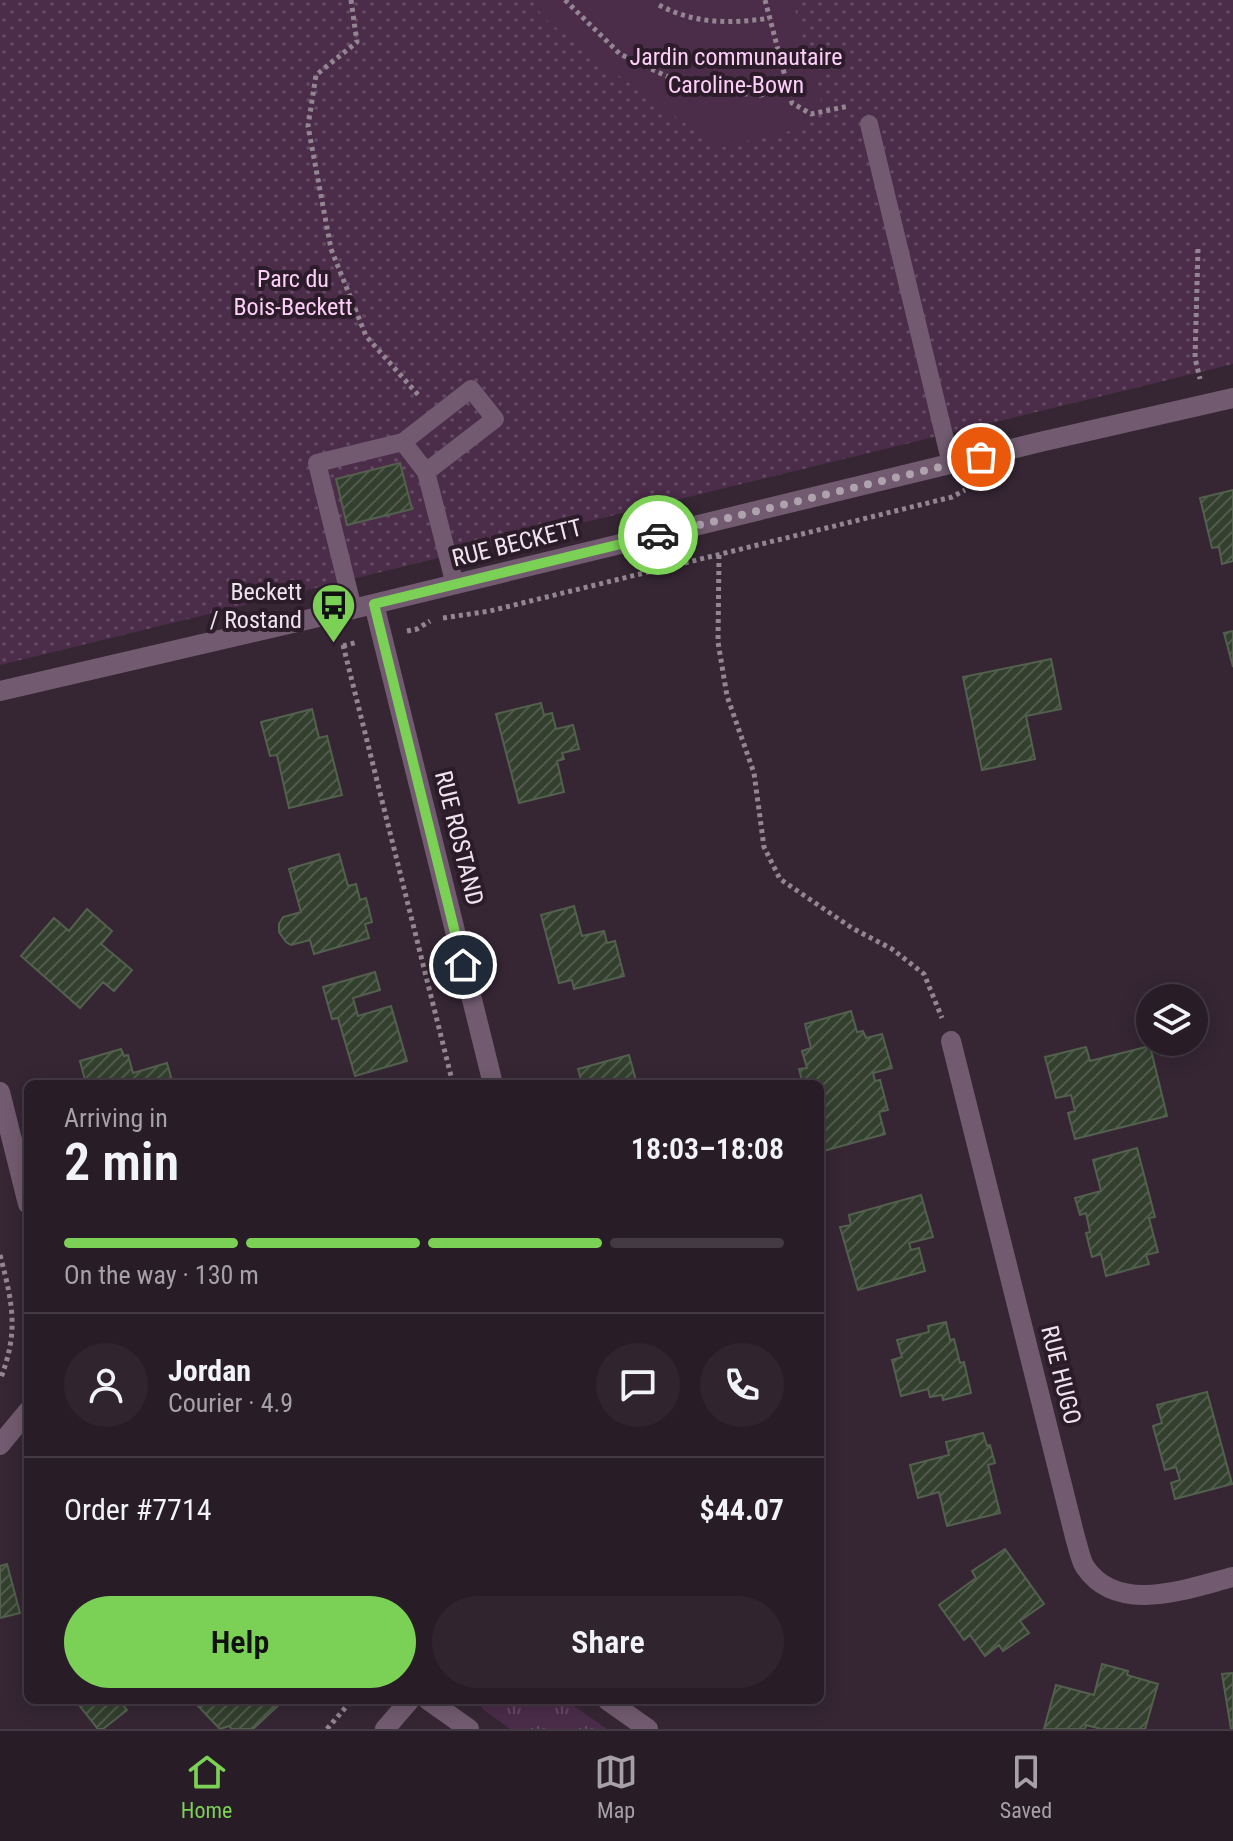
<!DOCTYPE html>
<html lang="en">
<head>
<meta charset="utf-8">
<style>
  :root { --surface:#281c27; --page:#30252f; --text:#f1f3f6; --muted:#a5a1a7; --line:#443a44; --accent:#7bd156 }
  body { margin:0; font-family:"Roboto Condensed",sans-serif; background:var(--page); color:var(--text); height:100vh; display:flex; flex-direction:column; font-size:30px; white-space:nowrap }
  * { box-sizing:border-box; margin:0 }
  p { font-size:26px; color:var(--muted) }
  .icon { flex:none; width:44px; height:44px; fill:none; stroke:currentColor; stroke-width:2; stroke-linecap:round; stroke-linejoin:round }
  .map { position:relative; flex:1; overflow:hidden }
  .sheet { position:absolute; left:24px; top:1080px; width:800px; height:624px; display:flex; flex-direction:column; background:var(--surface); border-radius:12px; box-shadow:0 4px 20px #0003,0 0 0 2px var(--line) }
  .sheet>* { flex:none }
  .controls { position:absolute; left:1136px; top:984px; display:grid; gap:16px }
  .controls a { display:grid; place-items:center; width:72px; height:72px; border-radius:50%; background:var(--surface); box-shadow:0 4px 20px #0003,0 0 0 2px var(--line); font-size:40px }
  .pin { position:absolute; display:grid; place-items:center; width:68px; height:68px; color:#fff; margin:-34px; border:4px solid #fff; border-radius:50%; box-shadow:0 2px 8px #0007 }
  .courier { position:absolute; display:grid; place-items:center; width:80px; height:80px; margin:-40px; border:6px solid #7bd156; border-radius:50%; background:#fff; color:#222; box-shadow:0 2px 10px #0007 }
  .head em { font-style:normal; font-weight:600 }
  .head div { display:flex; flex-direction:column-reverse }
  .head { display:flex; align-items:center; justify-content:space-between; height:136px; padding:0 40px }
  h1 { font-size:52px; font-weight:600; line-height:60px }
  .bar { display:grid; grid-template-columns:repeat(4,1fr); gap:12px 8px; align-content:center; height:96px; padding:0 40px }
  .bar i { height:10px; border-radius:6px; background:var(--line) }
  .bar .selected { background:var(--accent) }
  .bar p { grid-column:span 4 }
  .line { display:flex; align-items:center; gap:20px; padding:0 40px; border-top:2px solid var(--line) }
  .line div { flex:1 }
  .round { display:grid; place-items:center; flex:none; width:84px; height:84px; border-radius:42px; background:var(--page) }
  .button { display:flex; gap:16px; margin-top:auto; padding:16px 40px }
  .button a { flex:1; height:92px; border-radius:48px; background:var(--accent); color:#111; font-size:32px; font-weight:600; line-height:92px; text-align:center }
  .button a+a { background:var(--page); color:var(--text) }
  .menu { display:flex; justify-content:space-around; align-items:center; height:112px; border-top:2px solid var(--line); background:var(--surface); font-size:22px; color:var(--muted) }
  .menu a { display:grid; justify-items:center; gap:4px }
  .menu .selected { color:var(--accent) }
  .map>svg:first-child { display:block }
</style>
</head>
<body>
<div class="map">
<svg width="1233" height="1729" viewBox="0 0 1233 1729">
  <defs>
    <pattern id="grass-tufts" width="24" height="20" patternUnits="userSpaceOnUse" patternTransform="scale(2)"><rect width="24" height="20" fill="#4b2d49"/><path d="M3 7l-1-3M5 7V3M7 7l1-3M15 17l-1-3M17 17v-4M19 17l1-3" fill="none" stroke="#654b64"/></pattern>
    <pattern id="park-dots" width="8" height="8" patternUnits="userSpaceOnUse" patternTransform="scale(2)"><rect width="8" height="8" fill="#4b2d49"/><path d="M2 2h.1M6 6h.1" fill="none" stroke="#654b64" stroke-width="1.8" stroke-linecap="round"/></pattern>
    <pattern id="building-hatch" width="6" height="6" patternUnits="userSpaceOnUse" patternTransform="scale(2)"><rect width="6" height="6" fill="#33402e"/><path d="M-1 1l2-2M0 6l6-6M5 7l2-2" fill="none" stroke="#515b4d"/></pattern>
  </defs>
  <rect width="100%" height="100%" fill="#362634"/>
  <path fill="url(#grass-tufts)" d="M476 1700H565L607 1729H510L484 1710Z"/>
  <path fill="url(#park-dots)" d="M0 0H1233V364L0 665Z"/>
  <path fill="#4b2d49" d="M531 0H792L821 100 802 128 719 148 593 57 544 18Z"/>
  <path fill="url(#building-hatch)" stroke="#53604e" stroke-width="2" d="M400 463 412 509 347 525 336 479Z
    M1233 490V561L1222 564 1219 547 1212 548 1200 498Z
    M1233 631V667L1224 633Z
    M1051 659 1061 709 1026 716 1035 759 982 770 963 677Z
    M541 703 544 715 552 713 556 729 573 725 579 749 562 753 564 759 557 761 564 792 519 803 496 714Z
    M312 709 319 738 327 736 342 795 289 808 277 755 270 756 261 722Z
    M339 854 348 886 356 884 360 900 366 898 372 922 365 924 369 938 314 954 310 940 291 945 286 942 279 932V924L283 917 301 912 289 869Z
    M574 906 582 936 604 931 607 943 615 941 624 976 574 989 572 980 559 983 541 915Z
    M87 909 112 931 101 944 132 970 114 991 103 982 80 1008 21 956 54 918 69 931Z
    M375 972 380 990 353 998 358 1016 391 1006 407 1061 355 1076 338 1018 332 1019 323 987Z
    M851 1011 857 1032 863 1031 866 1038 882 1034 892 1068 873 1073 875 1081 880 1080 888 1110 879 1112 885 1134 820 1152V1084H803L799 1069 807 1068 802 1051 811 1048 805 1024Z
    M1150 1046 1167 1116 1075 1139 1068 1113 1075 1111 1071 1095 1056 1098 1045 1057 1086 1047 1090 1061Z
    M121 1049 124 1056 128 1055 133 1073 167 1063 173 1084H86L80 1061Z
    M629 1055 637 1084H582L578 1069Z
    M1137 1148 1155 1217 1149 1218 1158 1252 1146 1255 1149 1264 1106 1276 1101 1254 1092 1257 1086 1233 1090 1232 1086 1213 1080 1215 1075 1198 1101 1191 1093 1160Z
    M921 1195 933 1237 909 1243 911 1250 919 1248 925 1271 858 1290 840 1227 851 1225 849 1215Z
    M946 1322 950 1340 954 1339 960 1363 964 1362 971 1393 943 1400 942 1395 930 1397 928 1389 901 1396 892 1360 902 1357 897 1340 929 1332 928 1326Z
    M1207 1392 1232 1484 1175 1499 1171 1483 1180 1480 1176 1467 1165 1470 1153 1426 1162 1423 1157 1405Z
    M983 1433 987 1446 990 1445 995 1463 988 1465 1000 1513 947 1526 939 1492 918 1498 910 1465 949 1455 946 1442Z
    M1005 1549 1044 1604 1020 1621 1029 1633 1003 1651 999 1645 985 1656 970 1635 964 1640 939 1605 976 1578 972 1571Z
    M7 1564 20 1613 0 1618V1566Z
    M1102 1664 1128 1671 1127 1675 1158 1684 1145 1729H1101L1086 1725 1085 1729H1044L1056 1685 1094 1695Z
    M1233 1673V1729H1231L1222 1674Z
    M75 1700H119L127 1710 103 1729H98Z
    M203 1700H284L253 1729H232L229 1726 220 1729 197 1705Z"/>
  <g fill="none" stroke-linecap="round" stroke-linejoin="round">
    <path stroke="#938692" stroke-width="5" stroke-dasharray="4 4" stroke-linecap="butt" d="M351 0 357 42 316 75 308 126 331 249 366 336 420 397
      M565 0 620 54 666 76 718 92 761 95 788 88
      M765 0 792 103 811 114 849 106
      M659 5C694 24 731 24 770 18
      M1198 249 1195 358 1200 379
      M719 555 718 642 727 696 754 773 764 847 780 879 852 928 892 949 924 974 942 1018
      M443 618 490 611 952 497 965 490
      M407 631 417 629 430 621
      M343 645 453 1084
      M343 646 358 642
      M0 1255C13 1304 19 1332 0 1380
      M327 1729 352 1700"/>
    <path stroke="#725b70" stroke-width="18" d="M869 124 951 464
      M403 442 426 472
      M353 609 317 463 403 442 471 389 495 419 426 472 455 585"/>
    <path stroke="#725b70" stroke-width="20" d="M374 604 493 1084
      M0 691 353 609 1040 442 1233 398
      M951 1041 1075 1537C1078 1546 1080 1559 1085 1567 1118 1616 1189 1588 1233 1577
      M0 1092 28 1204
      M0 1445 28 1411
      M428 1700 469 1729
      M607 1700 648 1729
      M385 1729 410 1700"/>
  </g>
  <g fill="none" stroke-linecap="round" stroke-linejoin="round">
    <path stroke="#aea2ad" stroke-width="8" stroke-dasharray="0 14.4" d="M658 535 981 457"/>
    <path stroke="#7bd156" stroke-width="10" d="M463 965 374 604 658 535"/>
  </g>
  <defs>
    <symbol id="bus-pin" viewBox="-11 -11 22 30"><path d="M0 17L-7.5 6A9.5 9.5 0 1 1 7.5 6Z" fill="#7bd156" stroke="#2c1c2a"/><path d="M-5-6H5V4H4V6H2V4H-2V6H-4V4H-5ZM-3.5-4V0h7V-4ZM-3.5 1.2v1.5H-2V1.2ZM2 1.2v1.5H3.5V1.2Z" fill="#111"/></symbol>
  </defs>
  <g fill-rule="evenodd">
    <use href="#bus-pin" x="308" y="580" width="51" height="69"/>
  </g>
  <g text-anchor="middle" stroke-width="8" stroke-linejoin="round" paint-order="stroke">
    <g font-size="24" fill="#fccef8" stroke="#2c1c2a">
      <text x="736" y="65">Jardin communautaire<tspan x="736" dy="28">Caroline-Bown</tspan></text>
      <text x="293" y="287">Parc du<tspan x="293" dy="28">Bois-Beckett</tspan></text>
    </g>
    <g font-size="24" fill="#efe4ee" stroke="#2c1c2a">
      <text transform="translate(517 543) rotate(-14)" y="8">RUE BECKETT</text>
      <text transform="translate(459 838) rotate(76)" y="8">RUE ROSTAND</text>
      <text transform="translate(1061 1375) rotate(76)" y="8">RUE HUGO</text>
    </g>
    <g font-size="24" fill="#efe4ee" stroke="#2c1c2a" text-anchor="end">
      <text x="302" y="600">Beckett<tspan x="302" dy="28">/ Rostand</tspan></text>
    </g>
  </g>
</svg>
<div class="controls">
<a><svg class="icon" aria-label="layers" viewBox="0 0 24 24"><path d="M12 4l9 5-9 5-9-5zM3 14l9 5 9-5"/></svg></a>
</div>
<div class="pin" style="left:981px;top:457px;background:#ea580c"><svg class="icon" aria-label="bag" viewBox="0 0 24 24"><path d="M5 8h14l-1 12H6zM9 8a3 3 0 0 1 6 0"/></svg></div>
<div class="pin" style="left:463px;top:965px;background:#1f2937"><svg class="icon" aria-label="home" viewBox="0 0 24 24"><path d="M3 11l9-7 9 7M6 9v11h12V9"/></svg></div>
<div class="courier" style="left:658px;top:535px"><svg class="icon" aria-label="car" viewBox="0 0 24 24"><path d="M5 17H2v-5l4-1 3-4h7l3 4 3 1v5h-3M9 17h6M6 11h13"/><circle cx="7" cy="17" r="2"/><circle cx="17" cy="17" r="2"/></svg></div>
<section class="sheet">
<div class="head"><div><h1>2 min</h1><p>Arriving in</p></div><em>18:03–18:08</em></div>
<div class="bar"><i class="selected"></i><i class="selected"></i><i class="selected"></i><i></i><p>On the way · 130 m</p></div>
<div class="line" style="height:144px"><a class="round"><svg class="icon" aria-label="person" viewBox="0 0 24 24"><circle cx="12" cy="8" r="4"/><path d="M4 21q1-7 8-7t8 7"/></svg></a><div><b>Jordan</b><p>Courier · 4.9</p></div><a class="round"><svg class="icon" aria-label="chat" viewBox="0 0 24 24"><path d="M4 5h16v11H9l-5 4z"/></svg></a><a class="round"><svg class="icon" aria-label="phone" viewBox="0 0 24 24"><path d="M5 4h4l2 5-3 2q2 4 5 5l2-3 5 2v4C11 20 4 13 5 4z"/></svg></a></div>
<div class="line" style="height:104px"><div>Order #7714</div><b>$44.07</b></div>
<div class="button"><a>Help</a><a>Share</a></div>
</section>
</div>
<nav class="menu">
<a class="selected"><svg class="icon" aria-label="home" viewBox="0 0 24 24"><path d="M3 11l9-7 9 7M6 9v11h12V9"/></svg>Home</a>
<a><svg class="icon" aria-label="map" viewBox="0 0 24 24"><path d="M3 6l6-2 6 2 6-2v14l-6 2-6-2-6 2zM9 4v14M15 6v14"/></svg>Map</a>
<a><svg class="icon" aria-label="saved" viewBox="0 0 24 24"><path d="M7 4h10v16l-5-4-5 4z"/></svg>Saved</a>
</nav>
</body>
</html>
